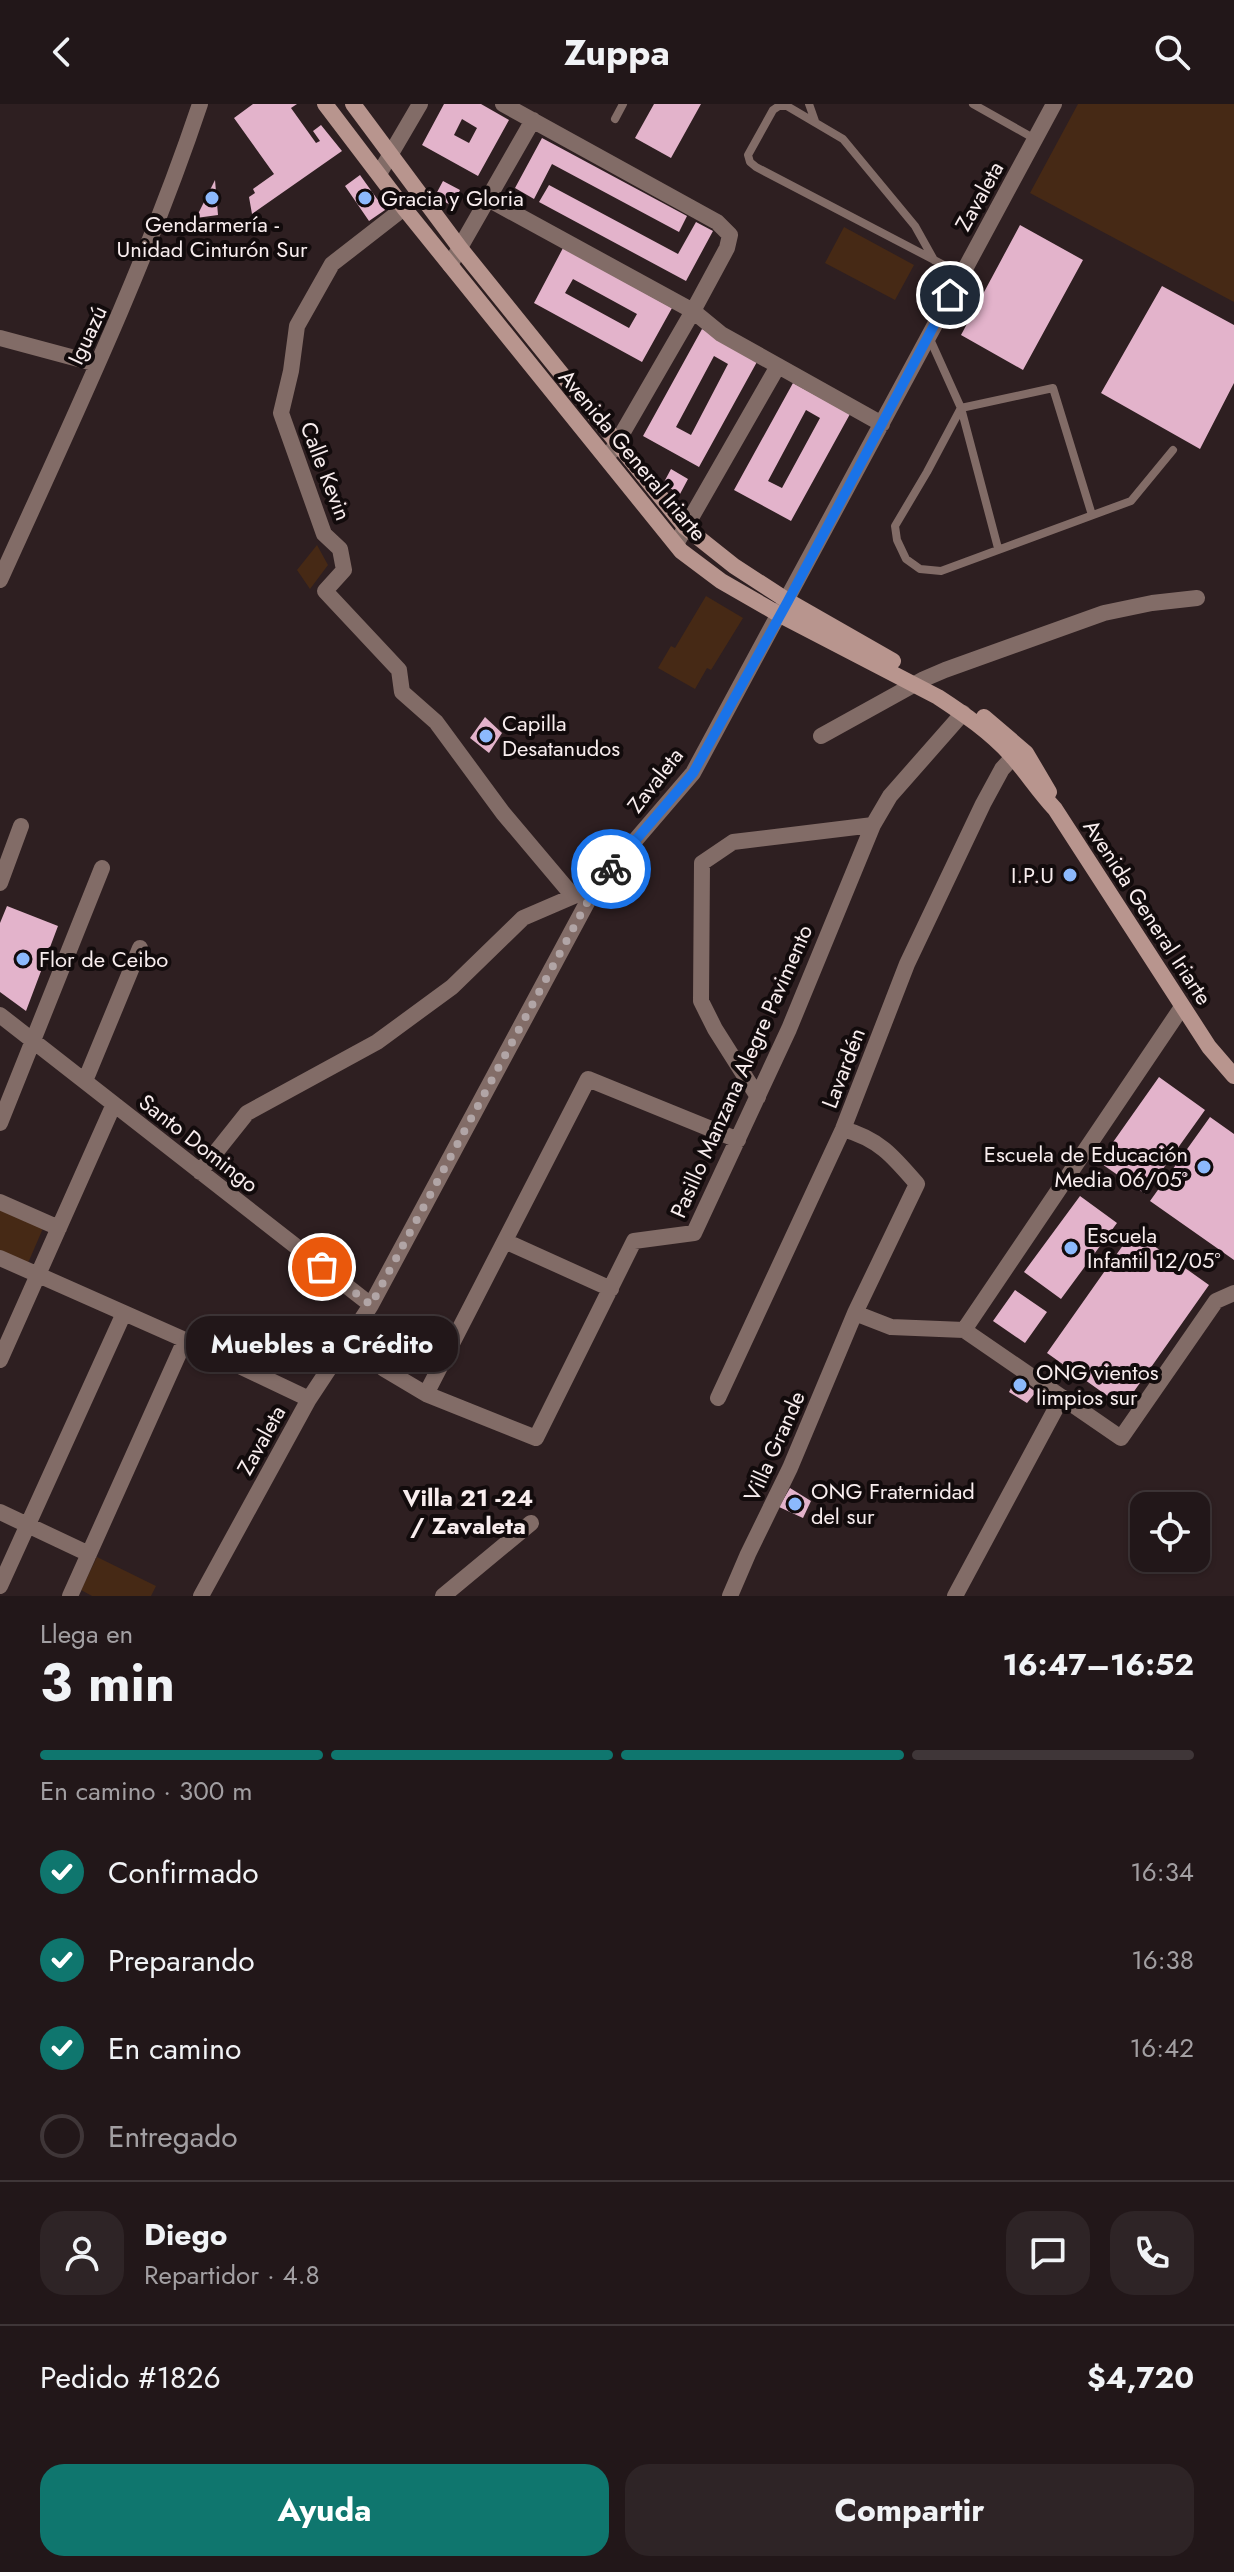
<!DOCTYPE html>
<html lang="es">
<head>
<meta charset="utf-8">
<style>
  :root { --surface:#221719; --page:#2e2426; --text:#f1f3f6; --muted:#a29fa2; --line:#3f3638; --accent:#0f766e }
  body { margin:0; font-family:Jost,sans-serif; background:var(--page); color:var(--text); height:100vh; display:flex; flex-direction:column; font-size:30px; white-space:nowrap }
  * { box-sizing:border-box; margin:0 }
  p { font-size:26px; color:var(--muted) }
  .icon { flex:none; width:44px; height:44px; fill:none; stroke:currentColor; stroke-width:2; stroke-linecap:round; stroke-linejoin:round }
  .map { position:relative; height:1492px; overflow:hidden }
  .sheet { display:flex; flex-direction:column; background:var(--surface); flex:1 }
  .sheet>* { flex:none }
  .fabs { position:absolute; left:1130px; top:1388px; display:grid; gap:16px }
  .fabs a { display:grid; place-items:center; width:80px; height:80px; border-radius:16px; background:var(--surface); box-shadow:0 2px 6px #0004,0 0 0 2px var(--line); font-size:40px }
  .pin { position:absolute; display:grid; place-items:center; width:68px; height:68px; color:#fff; margin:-34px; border:4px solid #fff; border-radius:50%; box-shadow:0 2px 8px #0007 }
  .courier { position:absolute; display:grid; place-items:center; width:80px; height:80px; margin:-40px; border:6px solid #1a73e8; border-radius:50%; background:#fff; color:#222; box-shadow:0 2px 10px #0007 }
  .bubble { position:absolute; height:56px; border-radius:24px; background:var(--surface); box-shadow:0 2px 6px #0004,0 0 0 2px var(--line); font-size:26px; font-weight:700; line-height:56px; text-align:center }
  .headline em { font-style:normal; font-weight:700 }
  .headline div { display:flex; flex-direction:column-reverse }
  .headline { display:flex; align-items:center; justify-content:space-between; height:136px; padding:0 40px }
  h1 { font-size:52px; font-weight:700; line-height:60px }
  .bar { display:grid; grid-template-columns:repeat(4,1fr); gap:12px 8px; align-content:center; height:96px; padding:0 40px }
  .bar i { height:10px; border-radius:6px; background:var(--line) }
  .bar .on { background:var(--accent) }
  .bar p { grid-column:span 4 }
  .line { display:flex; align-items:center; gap:20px; padding:0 40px; border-top:2px solid var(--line) }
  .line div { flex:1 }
  .round { display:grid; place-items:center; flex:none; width:84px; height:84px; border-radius:24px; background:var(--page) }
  ol { padding:0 40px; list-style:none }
  li { display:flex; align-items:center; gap:24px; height:88px }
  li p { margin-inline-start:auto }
  li .icon { padding:8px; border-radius:50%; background:var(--accent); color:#fff; stroke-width:4 }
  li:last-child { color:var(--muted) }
  li i { width:44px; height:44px; border:4px solid var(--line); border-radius:50% }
  .primary-button { display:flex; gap:16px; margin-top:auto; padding:16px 40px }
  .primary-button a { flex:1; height:92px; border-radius:24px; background:var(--accent); color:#fff; font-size:32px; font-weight:700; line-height:92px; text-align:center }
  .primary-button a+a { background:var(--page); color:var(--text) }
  header { display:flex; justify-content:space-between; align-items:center; height:104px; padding:0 40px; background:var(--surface); font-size:36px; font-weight:700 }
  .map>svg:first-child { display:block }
</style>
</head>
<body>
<header><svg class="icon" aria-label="back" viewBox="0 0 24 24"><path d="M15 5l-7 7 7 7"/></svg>Zuppa<svg class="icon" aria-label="search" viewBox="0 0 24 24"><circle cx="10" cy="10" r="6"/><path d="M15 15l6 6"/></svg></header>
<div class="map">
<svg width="1234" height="1492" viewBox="0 0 1234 1492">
  <rect width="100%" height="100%" fill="#2e1f21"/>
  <path fill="#462915" d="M1078 0H1234V198L1030 89Z
    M844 123 914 161 895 196 825 159Z
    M317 441 328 461 310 485 297 466Z
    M706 492 743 514 711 566 707 564 695 585 658 564 671 542 675 544Z
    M0 1103 44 1122 28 1159 0 1147Z
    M97 1453 156 1482 151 1492H92L81 1486Z"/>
  <path fill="#e3b3cb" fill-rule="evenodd" d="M253 0H297L291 4 316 39 320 37 313 27 321 21 342 47 252 110 249 93 255 89 253 85 274 70 234 14Z
    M444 0H481L509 16 478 72 422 41ZM462 15 477 24 469 39 454 31Z
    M654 0H701L671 54 635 34Z
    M542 34 687 112 679 128 552 60 534 95 515 84Z
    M360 71 385 106 369 117 345 82Z
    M215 76 218 111 196 114Z
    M443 77 460 86 452 102 435 92Z
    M549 81 678 150 696 118 713 127 686 177 539 98Z
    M1020 121 1083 156 1023 266 961 231Z
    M563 144 672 204 642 258 534 199ZM573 175 637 210 629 224 565 189Z
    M1162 182 1234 221V279L1200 345 1101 289Z
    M702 225 758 256 699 363 643 332ZM714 252 728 260 691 331 676 323Z
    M793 279 850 310 791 417 734 386ZM806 306 820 314 782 384 768 377Z
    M671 365 688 375 680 390 663 380Z
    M485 613 502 629 489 649 470 634Z
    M7 802 58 822 26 907 0 888V819Z
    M1159 973 1205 1006 1145 1090 1099 1058Z
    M1210 1013 1234 1030V1156L1150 1097Z
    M1080 1092 1117 1119 1061 1195 1024 1168Z
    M1133 1127 1209 1181 1123 1303 1047 1249Z
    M1015 1186 1047 1208 1025 1239 993 1217Z
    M1016 1274 1036 1288 1027 1299 1009 1288Z
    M790 1384 811 1397 803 1414 779 1403Z"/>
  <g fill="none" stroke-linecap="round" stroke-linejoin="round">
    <path stroke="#826c67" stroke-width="8" d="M809 0 815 17
      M973 0 1035 35
      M615 15 623 0
      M934 156 915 122 843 35 787 2H779L773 6 748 51 750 58 756 63 961 170
      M929 233 961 304 998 444
      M1092 411 1053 284 961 304 927 368 895 422 897 436 906 455 920 465 941 467 1131 397 1173 346"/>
    <path stroke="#826c67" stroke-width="16" d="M503 0 717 118 730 131 727 144 693 207 612 347
      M379 70 420 0
      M488 95 693 207 721 230 882 320
      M404 104 332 160 297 222 291 267 281 309 324 430 340 445 344 466 325 487 399 566 402 588 436 618 503 709 573 792
      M450 161 533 16
      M0 234 97 260
      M676 440 778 262
      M0 476C71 319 145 164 200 0
      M821 632 924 575 945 566 1104 509 1152 499 1197 494
      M0 779 21 722
      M1182 903 964 1226 1121 1334 1216 1197 1234 1189
      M0 911 371 1201
      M85 977 140 844
      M758 993 715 925 701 897 702 759 733 738 873 721
      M0 1019 102 764
      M200 1068 247 1009 377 938 452 883 523 814 581 789
      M0 1098 59 1124
      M505 1137 611 1185
      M0 1154 185 1236 309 1295
      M855 1209 891 1223 964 1226
      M0 1256 114 1000
      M384 1265 426 1290 536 1334 634 1137 694 1129 789 925 873 721 890 692 963 609
      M426 1290 588 975 738 1036
      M718 1294 843 1025 907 860 983 700 1002 665 1013 653
      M0 1408 89 1450
      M0 1482 124 1209
      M70 1492 185 1236
      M201 1492 309 1295 371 1201 596 782 693 669 1054 0
      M443 1492 531 1419
      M730 1492 748 1450 790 1364 855 1209 917 1080C893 1052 879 1035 843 1025
      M955 1492 1062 1293"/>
    <path stroke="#b8958e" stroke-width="16" d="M325 0 404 104 681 447 721 477 780 511 938 593C964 610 990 628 1011 651 1027 669 1039 688 1055 705L1209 943 1234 972
      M353 0 460 144 685 423 734 462 788 497 893 557
      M984 613 1026 649 1049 688"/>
  </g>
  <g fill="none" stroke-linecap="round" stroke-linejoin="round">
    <path stroke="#b1a5a6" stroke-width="8" stroke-dasharray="0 14.4" d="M322 1163 371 1201 596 782 611 765"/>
    <path stroke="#1a73e8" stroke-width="10" d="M611 765 693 669 788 497 950 191"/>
  </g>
  <g fill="#8cb9fc" stroke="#120b0c" stroke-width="3">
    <circle cx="212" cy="94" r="8"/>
    <circle cx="365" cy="94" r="8"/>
    <circle cx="486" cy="632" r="8"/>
    <circle cx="1070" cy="771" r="8"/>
    <circle cx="23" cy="855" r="8"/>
    <circle cx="1204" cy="1063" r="8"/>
    <circle cx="1071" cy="1144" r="8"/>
    <circle cx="1020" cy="1281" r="8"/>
    <circle cx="795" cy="1400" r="8"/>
  </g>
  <g text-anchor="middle" stroke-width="8" stroke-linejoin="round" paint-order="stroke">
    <g font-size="22" fill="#f8edee" stroke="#120b0c">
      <text transform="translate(979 92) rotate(-61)" y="8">Zavaleta</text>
      <text transform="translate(87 231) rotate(-65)" y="8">Iguazú</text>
      <text transform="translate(633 351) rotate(50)" y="8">Avenida General Iriarte</text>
      <text transform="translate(326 367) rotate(69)" y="8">Calle Kevin</text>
      <text transform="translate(655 676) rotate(-52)" y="8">Zavaleta</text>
      <text transform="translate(1148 808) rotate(57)" y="8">Avenida General Iriarte</text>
      <text transform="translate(843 964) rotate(-69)" y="8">Lavardén</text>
      <text transform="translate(741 967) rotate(-66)" y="8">Pasillo Manzana Alegre Pavimento</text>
      <text transform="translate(199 1039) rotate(38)" y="8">Santo Domingo</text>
      <text transform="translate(261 1336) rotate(-61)" y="8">Zavaleta</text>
      <text transform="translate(774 1342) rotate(-66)" y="8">Villa Grande</text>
    </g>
    <g font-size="22" fill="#f8edee" stroke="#120b0c" text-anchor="start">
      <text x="381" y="102">Gracia y Gloria</text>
      <text x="212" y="128" text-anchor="middle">Gendarmería -<tspan x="212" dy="25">Unidad Cinturón Sur</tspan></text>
      <text x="502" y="627">Capilla<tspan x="502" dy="25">Desatanudos</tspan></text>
      <text x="1054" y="779" text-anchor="end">I.P.U</text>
      <text x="39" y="863">Flor de Ceibo</text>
      <text x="1188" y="1058" text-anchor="end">Escuela de Educación<tspan x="1188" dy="25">Media 06/05°</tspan></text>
      <text x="1087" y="1139">Escuela<tspan x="1087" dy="25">Infantil 12/05°</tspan></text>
      <text x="1036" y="1276">ONG vientos<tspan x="1036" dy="25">limpios sur</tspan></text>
      <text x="811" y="1395">ONG Fraternidad<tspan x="811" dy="25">del sur</tspan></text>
    </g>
    <g font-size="24" font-weight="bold" fill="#f8edee" stroke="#120b0c">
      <text x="468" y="1402">Villa 21 -24<tspan x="468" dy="28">/ Zavaleta</tspan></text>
    </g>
  </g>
</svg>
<div class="fabs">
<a><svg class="icon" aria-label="locate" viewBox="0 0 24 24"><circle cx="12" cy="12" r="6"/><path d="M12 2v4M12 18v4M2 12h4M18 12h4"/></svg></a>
</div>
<div class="pin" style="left:322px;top:1163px;background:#ea580c"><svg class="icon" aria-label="bag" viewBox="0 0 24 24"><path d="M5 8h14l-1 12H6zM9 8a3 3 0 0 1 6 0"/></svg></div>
<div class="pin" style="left:950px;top:191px;background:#1f2937"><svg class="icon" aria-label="home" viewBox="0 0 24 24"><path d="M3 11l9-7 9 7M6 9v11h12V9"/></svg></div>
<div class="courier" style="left:611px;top:765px"><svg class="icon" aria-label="bike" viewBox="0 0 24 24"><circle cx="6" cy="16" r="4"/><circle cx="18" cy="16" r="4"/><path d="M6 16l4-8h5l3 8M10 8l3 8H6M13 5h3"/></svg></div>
<div class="bubble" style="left:186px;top:1212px;width:272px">Muebles a Crédito</div>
</div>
<section class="sheet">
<div class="headline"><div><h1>3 min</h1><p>Llega en</p></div><em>16:47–16:52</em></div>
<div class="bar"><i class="on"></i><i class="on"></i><i class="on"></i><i></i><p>En camino · 300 m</p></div>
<ol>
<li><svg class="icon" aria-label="check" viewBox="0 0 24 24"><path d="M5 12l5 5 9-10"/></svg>Confirmado<p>16:34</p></li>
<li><svg class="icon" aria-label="check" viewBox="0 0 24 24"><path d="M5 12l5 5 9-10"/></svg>Preparando<p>16:38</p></li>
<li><svg class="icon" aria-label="check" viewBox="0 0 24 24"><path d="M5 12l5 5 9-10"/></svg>En camino<p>16:42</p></li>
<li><i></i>Entregado</li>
</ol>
<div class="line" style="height:144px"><a class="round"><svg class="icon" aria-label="person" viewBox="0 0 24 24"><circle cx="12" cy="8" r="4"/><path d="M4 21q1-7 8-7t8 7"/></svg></a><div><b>Diego</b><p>Repartidor · 4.8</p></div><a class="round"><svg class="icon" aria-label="chat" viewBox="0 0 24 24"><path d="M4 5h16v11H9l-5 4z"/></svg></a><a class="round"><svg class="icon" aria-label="phone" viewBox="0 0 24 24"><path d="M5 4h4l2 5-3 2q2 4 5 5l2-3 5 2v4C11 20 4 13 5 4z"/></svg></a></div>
<div class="line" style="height:104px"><div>Pedido #1826</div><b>$4,720</b></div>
<div class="primary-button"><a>Ayuda</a><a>Compartir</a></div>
</section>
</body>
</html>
